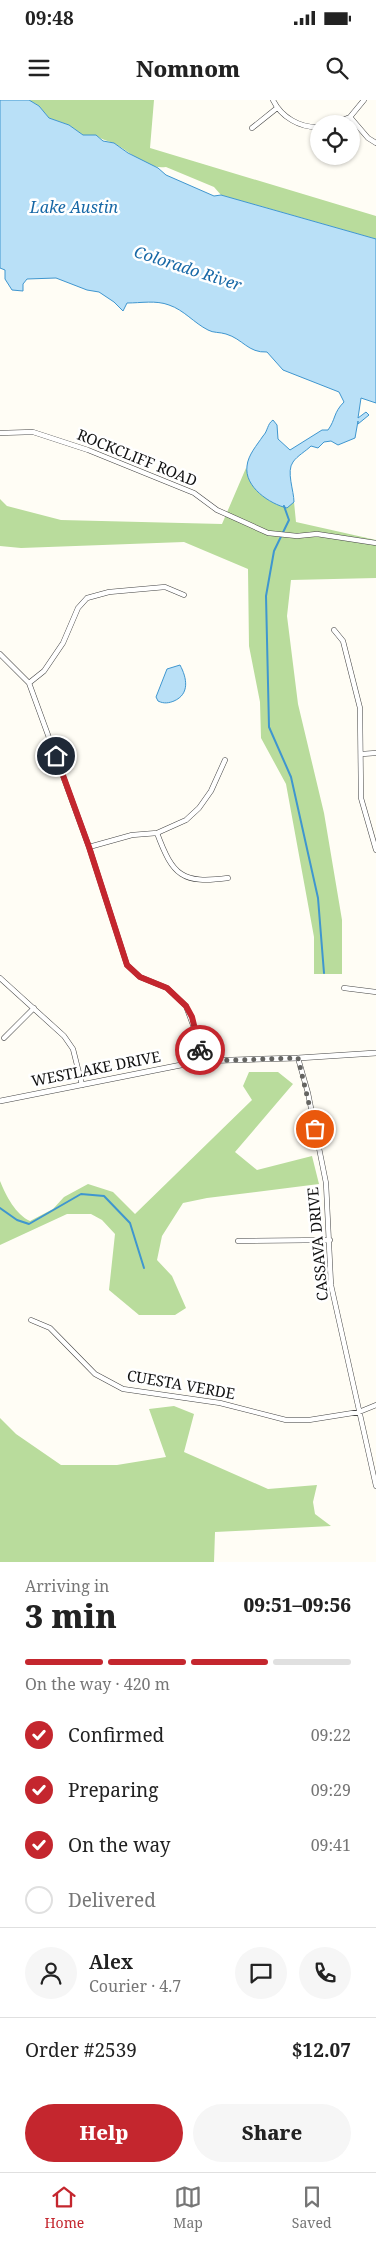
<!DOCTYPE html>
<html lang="en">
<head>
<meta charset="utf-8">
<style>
  :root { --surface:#fff; --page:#f6f6f6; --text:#222; --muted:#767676; --line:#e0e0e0; --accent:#c4262e }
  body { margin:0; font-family:"Noto Serif",serif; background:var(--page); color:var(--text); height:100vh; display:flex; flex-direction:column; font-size:19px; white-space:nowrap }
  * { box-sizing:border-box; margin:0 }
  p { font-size:16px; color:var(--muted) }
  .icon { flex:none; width:28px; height:28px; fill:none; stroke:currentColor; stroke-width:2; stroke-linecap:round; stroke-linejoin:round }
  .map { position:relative; height:1462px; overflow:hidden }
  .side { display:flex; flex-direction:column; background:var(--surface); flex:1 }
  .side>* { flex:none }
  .buttons { position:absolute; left:310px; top:15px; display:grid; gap:10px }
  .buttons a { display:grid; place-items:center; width:50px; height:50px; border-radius:50%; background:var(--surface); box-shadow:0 1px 4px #0004; font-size:25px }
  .pin { position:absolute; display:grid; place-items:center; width:42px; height:42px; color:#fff; margin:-21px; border:2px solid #fff; border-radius:50%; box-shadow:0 1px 5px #0007 }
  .courier { position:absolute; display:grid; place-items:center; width:50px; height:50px; margin:-25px; border:4px solid #c4262e; border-radius:50%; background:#fff; color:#222; box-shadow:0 1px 6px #0007 }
  .headline em { font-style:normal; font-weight:800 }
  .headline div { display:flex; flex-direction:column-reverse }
  .headline { display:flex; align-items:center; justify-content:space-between; height:85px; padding:0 25px }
  h1 { font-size:32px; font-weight:800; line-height:38px }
  .bar { display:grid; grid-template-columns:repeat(4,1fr); gap:8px 5px; align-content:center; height:60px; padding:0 25px }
  .bar i { height:6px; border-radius:4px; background:var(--line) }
  .bar .selected { background:var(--accent) }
  .bar p { grid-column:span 4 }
  .line { display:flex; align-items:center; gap:12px; padding:0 25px; border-top:1px solid var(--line) }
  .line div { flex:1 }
  .round { display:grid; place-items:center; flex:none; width:52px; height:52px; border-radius:26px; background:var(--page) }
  ol { padding:0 25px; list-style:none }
  li { display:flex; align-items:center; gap:15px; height:55px }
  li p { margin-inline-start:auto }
  li .icon { padding:5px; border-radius:50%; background:var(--accent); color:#fff; stroke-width:4 }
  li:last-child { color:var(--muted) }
  li i { width:28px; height:28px; border:2px solid var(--line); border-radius:50% }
  .button { display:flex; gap:10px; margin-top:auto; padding:10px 25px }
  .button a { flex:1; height:58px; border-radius:30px; background:var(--accent); color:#fff; font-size:20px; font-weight:800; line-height:58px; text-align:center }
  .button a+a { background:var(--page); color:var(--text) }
  .status { display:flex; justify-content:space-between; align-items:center; height:35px; padding:0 25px; background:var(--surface); direction:ltr }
  .status svg { height:14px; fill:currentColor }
  header { display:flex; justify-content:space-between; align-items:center; height:65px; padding:0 25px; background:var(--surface); font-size:22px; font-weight:800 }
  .tab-bar { display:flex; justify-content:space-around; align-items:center; height:70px; border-top:1px solid var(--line); background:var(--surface); font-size:14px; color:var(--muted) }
  .tab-bar a { display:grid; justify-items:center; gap:2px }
  .tab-bar .selected { color:var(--accent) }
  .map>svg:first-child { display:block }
</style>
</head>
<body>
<div class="status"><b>09:48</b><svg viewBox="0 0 49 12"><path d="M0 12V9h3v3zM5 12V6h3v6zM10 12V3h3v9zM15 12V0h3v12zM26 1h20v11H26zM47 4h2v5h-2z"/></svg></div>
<header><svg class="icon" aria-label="menu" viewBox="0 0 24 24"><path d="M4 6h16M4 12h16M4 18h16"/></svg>Nomnom<svg class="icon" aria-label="search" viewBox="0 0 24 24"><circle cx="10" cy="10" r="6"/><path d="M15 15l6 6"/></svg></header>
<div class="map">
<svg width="376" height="1462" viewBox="0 0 376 1462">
  <rect width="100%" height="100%" fill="#fffdf5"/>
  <path fill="#b9dc9c" d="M29 0H154L150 48 376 116V139L221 95 214 87 166 67C145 70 131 51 113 43 106 40 102 40 96 35H83L69 25 49 18 39 6Z
    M246 368C252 386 268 403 287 407L294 402 296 422 376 440V478L291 480 287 516 298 604 324 713 342 820V874H314V837L286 684 261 638 260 602 249 546 248 469 184 442 21 448 0 446V399L7 406 61 420 222 424Z
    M249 972H278L293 984 235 1052 257 1070 312 1056 319 1084 207 1098 183 1103 162 1136 157 1160 172 1176 186 1208 175 1215H139L109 1190 115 1134 102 1120 91 1114H67L0 1145V1081C6 1096 16 1115 30 1121L53 1109 64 1097 88 1084 113 1092 135 1114 252 1000 243 986Z
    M174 1306 194 1314 184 1352 268 1389 317 1385 313 1402 315 1414 331 1426 215 1432 214 1462H0V1318L16 1334 61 1365H117L166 1357 149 1309Z"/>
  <path fill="#b9e0f7" stroke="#3f96cf" d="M0 0H29L39 6 49 18 69 25 83 35H96L103 41 114 43 128 53 158 68 166 75 214 96 221 95 376 139V303L361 298 358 318 366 312 369 315 358 324V321L355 338 338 345 331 341 324 342 318 348 311 346C306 351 297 356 293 362 286 371 294 391 294 402L287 408C270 404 244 387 247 366 248 355 257 345 263 336 268 331 267 324 273 320L277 325 278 339 290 350 322 330H328C336 319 333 313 344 302L339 292 283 270 267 252C248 253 243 239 226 234 220 232 213 233 208 230 194 223 184 210 169 205 156 200 141 203 127 203L123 211 114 202 99 192 87 190 56 178 27 179 23 184V191L12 190 5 179V170L0 168Z
    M180 565C187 578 190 594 174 601 169 603 164 604 158 601L156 597 167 569Z"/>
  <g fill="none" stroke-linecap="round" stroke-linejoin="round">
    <path stroke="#3f96cf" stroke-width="2" d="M284 406 289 420 274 451 266 496 269 627 291 677 318 798 324 873
      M0 1108 17 1120 29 1124 81 1094 104 1096 130 1123 144 1168"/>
    <defs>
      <path id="minor" d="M273 0C281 17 300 28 319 27
        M350 17 368 38 376 43
        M333 24 350 17 364 0
        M252 28 277 8
        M0 333 33 332 88 350 194 393 217 410 268 433 297 436 317 434 376 443
        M334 530 343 541 360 608 361 698 376 750
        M0 554 29 583 89 747 127 865 140 877 167 888 186 906 197 936 201 961
        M29 583 44 571 63 543 78 508 87 498 109 492 165 487 184 495
        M362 654 376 653
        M157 733C173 776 182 784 228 778
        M89 747 132 735 157 733 186 720 199 708 211 691 225 660
        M0 878 64 936 73 949 82 985
        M344 888 376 892
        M4 938 34 908
        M298 958 308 993 326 1083 331 1185 376 1386
        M238 1141 330 1140
        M31 1220 50 1228 95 1274 123 1289 220 1303 286 1320H309L359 1312 376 1305"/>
      <path id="tertiary" d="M0 1001 201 961 298 958 376 953"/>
    </defs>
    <use href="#minor" stroke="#444" stroke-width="5.5"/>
    <use href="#tertiary" stroke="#444" stroke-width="6"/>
    <use href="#minor" stroke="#fff" stroke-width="4.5"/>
    <use href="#tertiary" stroke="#fff" stroke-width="5"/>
  </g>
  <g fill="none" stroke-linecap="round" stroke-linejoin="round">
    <path stroke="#646461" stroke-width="5" stroke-dasharray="0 9" d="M200 950 202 961 298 958 315 1029"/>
    <path stroke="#c4262e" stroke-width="6" d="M56 656 89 747 127 865 140 877 167 888 186 906 192 917 200 950"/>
  </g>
  <g text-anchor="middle" stroke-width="5" stroke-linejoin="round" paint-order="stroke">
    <g font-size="15" fill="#111" stroke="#fff">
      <text transform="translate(137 358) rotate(22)" y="5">ROCKCLIFF ROAD</text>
      <text transform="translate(96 969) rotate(-11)" y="5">WESTLAKE DRIVE</text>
      <text transform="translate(318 1144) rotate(-95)" y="5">CASSAVA DRIVE</text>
      <text transform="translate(181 1285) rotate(10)" y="5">CUESTA VERDE</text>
    </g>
    <g font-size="16" font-style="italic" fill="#1768a6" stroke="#fff">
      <text x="74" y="113">Lake Austin</text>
      <text transform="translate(188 168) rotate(18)" y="6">Colorado River</text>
    </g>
  </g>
</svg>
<div class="buttons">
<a><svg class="icon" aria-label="locate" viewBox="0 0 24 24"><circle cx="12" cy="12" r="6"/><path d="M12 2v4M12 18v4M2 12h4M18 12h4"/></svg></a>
</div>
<div class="pin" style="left:315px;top:1029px;background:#ea580c"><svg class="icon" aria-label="bag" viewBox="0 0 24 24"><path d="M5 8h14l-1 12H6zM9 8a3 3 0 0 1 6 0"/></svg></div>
<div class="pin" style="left:56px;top:656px;background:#1f2937"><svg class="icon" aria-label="home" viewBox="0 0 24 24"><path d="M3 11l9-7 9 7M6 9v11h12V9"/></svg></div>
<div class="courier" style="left:200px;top:950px"><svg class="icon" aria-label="bike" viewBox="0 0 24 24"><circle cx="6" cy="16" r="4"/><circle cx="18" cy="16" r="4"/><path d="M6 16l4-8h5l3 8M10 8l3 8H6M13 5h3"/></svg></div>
</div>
<section class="side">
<div class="headline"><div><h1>3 min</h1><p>Arriving in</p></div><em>09:51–09:56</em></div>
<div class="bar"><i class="selected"></i><i class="selected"></i><i class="selected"></i><i></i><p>On the way · 420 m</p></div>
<ol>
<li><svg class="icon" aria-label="check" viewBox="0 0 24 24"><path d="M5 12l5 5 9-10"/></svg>Confirmed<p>09:22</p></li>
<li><svg class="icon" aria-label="check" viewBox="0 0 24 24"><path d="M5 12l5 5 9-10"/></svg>Preparing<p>09:29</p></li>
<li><svg class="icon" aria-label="check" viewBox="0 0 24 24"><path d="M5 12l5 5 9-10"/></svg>On the way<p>09:41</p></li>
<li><i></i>Delivered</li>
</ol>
<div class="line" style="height:90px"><a class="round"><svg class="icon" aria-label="person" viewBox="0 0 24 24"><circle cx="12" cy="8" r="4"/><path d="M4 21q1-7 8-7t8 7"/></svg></a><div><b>Alex</b><p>Courier · 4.7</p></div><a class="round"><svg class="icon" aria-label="chat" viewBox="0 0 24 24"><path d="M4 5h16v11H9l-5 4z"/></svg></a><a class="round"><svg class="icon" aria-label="phone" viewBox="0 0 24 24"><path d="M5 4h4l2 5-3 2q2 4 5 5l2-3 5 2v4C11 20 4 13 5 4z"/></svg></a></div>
<div class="line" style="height:65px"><div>Order #2539</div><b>$12.07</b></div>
<div class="button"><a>Help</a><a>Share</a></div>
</section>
<nav class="tab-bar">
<a class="selected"><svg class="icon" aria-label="home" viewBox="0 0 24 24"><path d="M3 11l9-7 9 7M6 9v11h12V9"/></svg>Home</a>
<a><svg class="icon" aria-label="map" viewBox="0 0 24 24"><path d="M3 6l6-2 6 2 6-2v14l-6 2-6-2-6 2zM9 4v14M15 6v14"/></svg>Map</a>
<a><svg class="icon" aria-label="saved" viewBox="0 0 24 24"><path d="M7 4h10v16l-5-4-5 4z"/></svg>Saved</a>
</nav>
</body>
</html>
